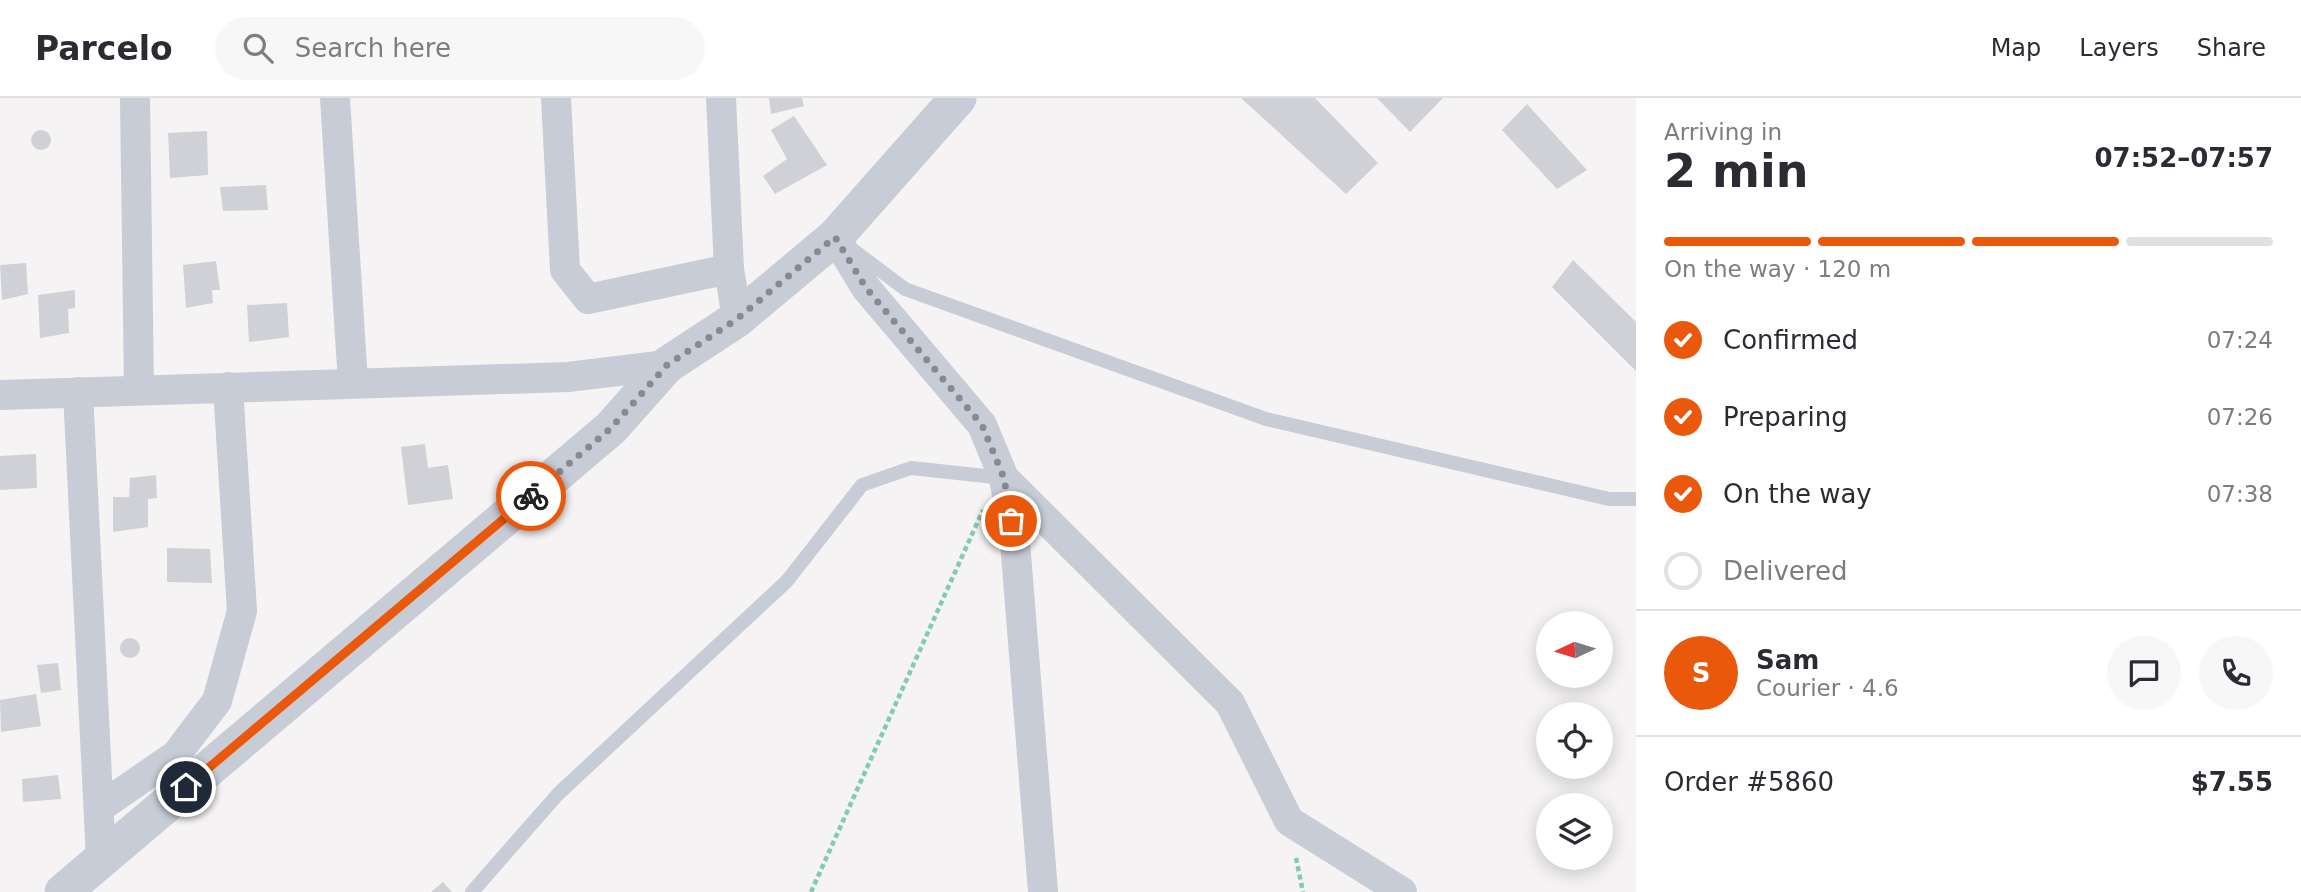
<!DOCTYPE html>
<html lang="en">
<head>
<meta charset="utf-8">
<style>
  :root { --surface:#fff; --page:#f7f7f7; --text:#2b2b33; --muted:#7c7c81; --line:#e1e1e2; --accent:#ea580c }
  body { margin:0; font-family:"DejaVu Sans",sans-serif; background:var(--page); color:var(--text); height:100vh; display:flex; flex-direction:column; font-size:26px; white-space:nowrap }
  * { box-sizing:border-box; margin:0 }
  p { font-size:23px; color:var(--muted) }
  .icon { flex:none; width:38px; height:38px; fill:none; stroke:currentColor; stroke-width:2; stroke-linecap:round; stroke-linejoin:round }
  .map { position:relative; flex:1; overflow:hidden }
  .side { display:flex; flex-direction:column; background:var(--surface); width:665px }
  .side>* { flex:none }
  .needle { width:46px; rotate:266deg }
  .buttons { position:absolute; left:1536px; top:513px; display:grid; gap:14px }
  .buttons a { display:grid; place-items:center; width:77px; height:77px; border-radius:50%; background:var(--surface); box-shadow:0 4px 18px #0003; font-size:35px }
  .pin { position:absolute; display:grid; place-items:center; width:60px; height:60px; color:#fff; margin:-30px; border:4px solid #fff; border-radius:50%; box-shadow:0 2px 7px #0007 }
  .courier { position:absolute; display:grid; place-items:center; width:70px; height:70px; margin:-35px; border:5px solid #ea580c; border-radius:50%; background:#fff; color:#222; box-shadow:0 2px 9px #0007 }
  .overview em { font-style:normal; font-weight:800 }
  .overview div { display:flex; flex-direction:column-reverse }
  .overview { display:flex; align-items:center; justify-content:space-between; height:119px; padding:0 28px }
  h1 { font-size:46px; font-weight:800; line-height:52px }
  .bar { display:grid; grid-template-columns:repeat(4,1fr); gap:10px 7px; align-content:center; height:84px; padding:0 28px }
  .bar i { height:9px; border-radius:5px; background:var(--line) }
  .bar .selected { background:var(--accent) }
  .bar p { grid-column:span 4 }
  .line { display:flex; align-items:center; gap:18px; padding:0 28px; border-top:2px solid var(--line) }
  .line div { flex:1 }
  .round { display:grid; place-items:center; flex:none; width:74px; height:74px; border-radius:37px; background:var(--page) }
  ol { padding:0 28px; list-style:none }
  li { display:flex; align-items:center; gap:21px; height:77px }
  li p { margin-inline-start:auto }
  li .icon { padding:7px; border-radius:50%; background:var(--accent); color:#fff; stroke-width:4 }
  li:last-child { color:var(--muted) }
  li i { width:38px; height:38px; border:4px solid var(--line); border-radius:50% }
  header { display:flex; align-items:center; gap:42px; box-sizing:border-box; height:98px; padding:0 35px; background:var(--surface); border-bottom:2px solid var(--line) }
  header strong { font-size:33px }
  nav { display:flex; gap:38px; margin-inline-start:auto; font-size:24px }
  .search { width:490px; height:63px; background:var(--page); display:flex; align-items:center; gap:18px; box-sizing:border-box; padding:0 24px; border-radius:38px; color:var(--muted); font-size:26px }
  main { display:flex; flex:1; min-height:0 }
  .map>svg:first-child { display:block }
</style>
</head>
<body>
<header>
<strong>Parcelo</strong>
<div class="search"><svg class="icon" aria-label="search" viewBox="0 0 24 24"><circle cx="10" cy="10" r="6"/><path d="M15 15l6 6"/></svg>Search here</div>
<nav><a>Map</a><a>Layers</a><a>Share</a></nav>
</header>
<main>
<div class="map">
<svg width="1636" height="794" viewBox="0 0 1636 794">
  <rect width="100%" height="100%" fill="#f5f3f3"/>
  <path fill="#d0d1d6" d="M769 0H802L804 8 771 16Z
    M1241 0H1315L1378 65 1346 96Z
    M1377 0H1443L1410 34Z
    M1527 6 1587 72 1557 91 1502 32Z
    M794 18 827 67 775 96 763 78 787 61 771 32Z
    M31 42a10 10 0 1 1 20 0a10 10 0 1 1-20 0Z
    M207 33 208 77 170 80 168 35Z
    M266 87 268 112 223 113 220 89Z
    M1573 162 1636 224V273L1552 189Z
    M216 163 220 192H212L213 205 186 210 183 167Z
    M26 165 28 196 2 202 0 167Z
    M75 192V210L68 211 69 235 40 240 38 197Z
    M287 205 289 239 249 244 247 207Z
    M425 346 428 370 448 367 453 401 408 407 401 349Z
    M36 356 37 390 0 392V358Z
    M156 377 157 400 148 401V429L113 434V399H129L130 380Z
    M167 450 210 451 212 485 167 484Z
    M120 550a10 10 0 1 1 20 0a10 10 0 1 1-20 0Z
    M58 565 61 592 41 595 37 567Z
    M36 596 41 628 1 634 0 602Z
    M58 677 61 701 23 704 22 681Z
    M443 784 452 794H431Z"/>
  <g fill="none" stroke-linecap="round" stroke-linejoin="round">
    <path stroke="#7fcbb5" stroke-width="4.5" stroke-dasharray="5 3.5" stroke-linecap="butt" d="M1296 760 1303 794
      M811 794 983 412"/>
    <path stroke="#c8ccd6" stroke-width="14" d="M853 152 905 191 1266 321 1609 401H1636
      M472 794 558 696 787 483 862 387 911 370 1004 380"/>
    <path stroke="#c8ccd6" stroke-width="30" d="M135 0 139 292
      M335 0 353 285
      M556 0 565 172 588 201 729 171
      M721 0 729 171 737 221
      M835 139 866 190 982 327 1004 380 1015 444 1043 794
      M78 294 101 761
      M0 297 568 279 667 267
      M1004 380 1230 605 1289 723 1402 794
      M99 710 176 657 217 603 242 513 228 289"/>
    <path stroke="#c8ccd6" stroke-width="37" d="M63 794 611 330 667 267 737 221 835 139 958 0"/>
  </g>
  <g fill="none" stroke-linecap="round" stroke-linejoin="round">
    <path stroke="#868a93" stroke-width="7" stroke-dasharray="0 12.6" d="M531 398 611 330 667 267 737 221 835 139 866 190 982 327 1004 380 1011 423"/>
    <path stroke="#ea580c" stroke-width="9" d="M186 689 531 398"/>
  </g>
</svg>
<div class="buttons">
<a><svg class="needle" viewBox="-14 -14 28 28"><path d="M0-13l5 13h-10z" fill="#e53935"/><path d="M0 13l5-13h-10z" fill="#7c7c81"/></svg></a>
<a><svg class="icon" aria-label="locate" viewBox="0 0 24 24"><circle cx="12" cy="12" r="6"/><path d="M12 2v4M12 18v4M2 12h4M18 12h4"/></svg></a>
<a><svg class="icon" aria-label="layers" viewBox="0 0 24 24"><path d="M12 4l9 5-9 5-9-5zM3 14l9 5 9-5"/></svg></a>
</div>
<div class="pin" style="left:1011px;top:423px;background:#ea580c"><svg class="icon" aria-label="bag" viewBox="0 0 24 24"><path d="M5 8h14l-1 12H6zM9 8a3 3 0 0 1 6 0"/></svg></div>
<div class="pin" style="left:186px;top:689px;background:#1f2937"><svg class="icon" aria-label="home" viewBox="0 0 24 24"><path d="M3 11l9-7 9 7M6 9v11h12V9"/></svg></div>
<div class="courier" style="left:531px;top:398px"><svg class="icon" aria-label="bike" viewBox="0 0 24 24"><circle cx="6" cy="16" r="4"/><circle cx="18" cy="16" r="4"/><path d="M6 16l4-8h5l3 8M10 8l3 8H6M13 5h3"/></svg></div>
</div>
<section class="side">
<div class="overview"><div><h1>2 min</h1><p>Arriving in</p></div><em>07:52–07:57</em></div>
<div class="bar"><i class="selected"></i><i class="selected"></i><i class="selected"></i><i></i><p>On the way · 120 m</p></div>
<ol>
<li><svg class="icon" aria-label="check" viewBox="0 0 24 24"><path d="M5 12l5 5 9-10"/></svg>Confirmed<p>07:24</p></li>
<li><svg class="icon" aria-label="check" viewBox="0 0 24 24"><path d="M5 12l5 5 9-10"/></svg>Preparing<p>07:26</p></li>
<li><svg class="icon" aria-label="check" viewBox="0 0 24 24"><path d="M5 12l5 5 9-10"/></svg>On the way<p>07:38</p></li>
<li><i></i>Delivered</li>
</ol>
<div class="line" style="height:126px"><b class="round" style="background:var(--accent);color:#fff">S</b><div><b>Sam</b><p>Courier · 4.6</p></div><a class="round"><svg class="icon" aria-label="chat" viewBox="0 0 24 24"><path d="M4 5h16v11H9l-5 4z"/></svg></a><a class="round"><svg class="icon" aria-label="phone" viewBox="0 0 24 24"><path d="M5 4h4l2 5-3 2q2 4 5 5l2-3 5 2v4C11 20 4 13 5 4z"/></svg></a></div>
<div class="line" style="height:91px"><div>Order #5860</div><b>$7.55</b></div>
</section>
</main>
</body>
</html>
